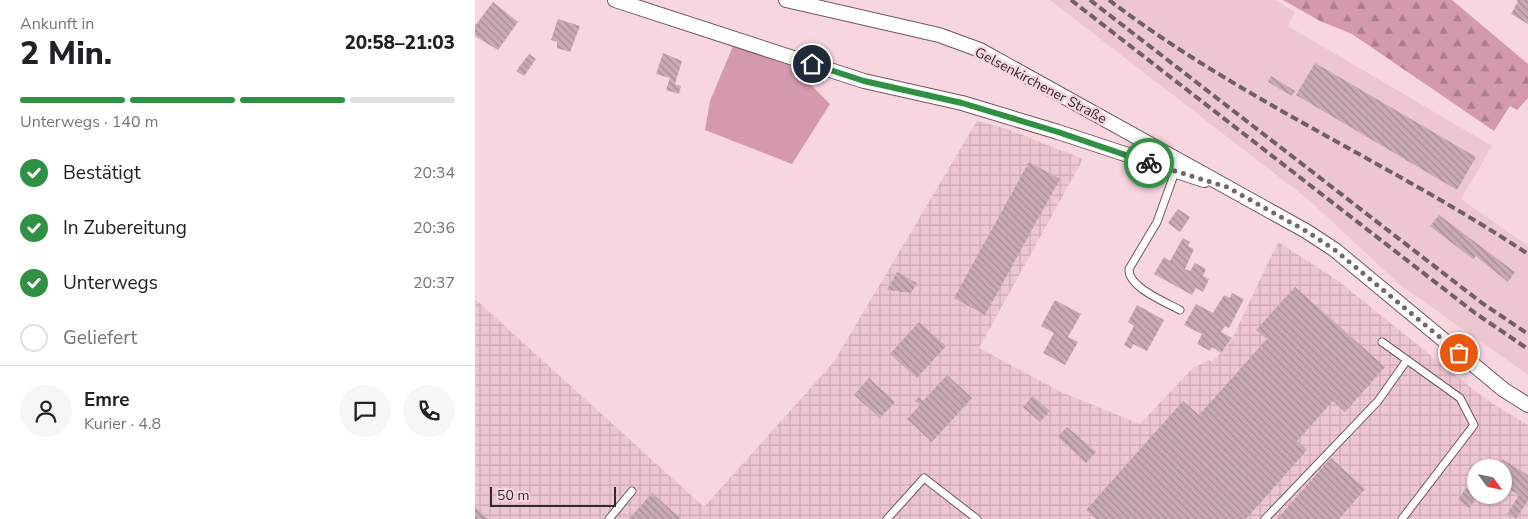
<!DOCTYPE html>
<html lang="de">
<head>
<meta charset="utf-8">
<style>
  :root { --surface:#fff; --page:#f6f6f6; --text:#202124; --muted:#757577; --line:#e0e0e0; --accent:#309043 }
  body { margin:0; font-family:"Nunito Sans",sans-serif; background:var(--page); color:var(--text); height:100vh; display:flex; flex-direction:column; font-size:19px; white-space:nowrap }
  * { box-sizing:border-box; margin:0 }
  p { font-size:16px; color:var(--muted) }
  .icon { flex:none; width:28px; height:28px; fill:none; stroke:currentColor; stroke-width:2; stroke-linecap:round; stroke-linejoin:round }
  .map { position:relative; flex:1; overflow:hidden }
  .side { display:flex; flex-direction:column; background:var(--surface); width:475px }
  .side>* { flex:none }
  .needle { width:32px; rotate:123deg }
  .tools { position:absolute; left:992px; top:459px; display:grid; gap:10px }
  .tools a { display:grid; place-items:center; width:45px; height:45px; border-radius:50%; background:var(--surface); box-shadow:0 1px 4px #0004; font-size:25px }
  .scale { position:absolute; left:15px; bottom:12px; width:126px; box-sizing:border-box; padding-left:5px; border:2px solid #34282c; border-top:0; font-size:14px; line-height:18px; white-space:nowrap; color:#34282c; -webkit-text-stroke:4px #f7d6e0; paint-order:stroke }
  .pin { position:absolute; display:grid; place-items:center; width:42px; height:42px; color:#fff; margin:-21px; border:2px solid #fff; border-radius:50%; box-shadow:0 1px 5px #0007 }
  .courier { position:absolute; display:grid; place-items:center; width:50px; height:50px; margin:-25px; border:4px solid #309043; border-radius:50%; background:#fff; color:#222; box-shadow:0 1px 6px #0007 }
  .headline em { font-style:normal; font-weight:800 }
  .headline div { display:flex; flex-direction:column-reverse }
  .headline { display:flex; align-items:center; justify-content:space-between; height:85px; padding:0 20px }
  h1 { font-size:32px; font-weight:800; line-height:38px }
  .bar { display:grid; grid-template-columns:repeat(4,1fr); gap:8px 5px; align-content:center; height:60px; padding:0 20px }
  .bar i { height:6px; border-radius:4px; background:var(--line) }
  .bar .current { background:var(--accent) }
  .bar p { grid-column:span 4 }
  .line { display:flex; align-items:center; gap:12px; padding:0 20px; border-top:1px solid var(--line) }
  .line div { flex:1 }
  .round { display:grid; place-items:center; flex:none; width:52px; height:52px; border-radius:26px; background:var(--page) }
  ol { padding:0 20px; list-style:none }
  li { display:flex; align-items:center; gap:15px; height:55px }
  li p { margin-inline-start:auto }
  li .icon { padding:5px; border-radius:50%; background:var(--accent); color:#fff; stroke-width:4 }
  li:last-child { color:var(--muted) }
  li i { width:28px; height:28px; border:2px solid var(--line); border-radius:50% }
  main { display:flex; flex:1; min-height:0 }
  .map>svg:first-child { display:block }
</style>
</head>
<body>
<main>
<section class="side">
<div class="headline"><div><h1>2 Min.</h1><p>Ankunft in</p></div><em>20:58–21:03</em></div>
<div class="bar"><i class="current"></i><i class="current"></i><i class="current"></i><i></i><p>Unterwegs · 140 m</p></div>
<ol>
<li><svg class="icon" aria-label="check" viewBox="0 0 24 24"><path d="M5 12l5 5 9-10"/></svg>Bestätigt<p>20:34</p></li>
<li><svg class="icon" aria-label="check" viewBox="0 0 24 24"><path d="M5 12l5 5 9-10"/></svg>In Zubereitung<p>20:36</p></li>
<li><svg class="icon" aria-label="check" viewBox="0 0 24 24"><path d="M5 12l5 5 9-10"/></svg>Unterwegs<p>20:37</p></li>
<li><i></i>Geliefert</li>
</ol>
<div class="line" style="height:90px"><a class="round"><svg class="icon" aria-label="person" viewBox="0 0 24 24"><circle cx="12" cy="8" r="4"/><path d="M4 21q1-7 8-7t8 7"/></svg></a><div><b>Emre</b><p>Kurier · 4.8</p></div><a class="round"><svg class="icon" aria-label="chat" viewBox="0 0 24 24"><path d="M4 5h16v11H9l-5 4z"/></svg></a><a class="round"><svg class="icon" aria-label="phone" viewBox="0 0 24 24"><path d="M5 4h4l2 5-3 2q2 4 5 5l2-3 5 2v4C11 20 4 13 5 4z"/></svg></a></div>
</section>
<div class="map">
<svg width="1053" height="519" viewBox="0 0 1053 519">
  <defs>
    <pattern id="industrial-grid" width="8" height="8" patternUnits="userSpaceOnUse" patternTransform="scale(1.25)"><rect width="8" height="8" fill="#edc6d2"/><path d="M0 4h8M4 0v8" fill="none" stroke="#ccaab4"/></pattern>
    <pattern id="forest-firs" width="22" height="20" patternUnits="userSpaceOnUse" patternTransform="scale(1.25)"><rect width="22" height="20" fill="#d599ad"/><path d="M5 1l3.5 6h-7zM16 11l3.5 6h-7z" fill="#ae7d8d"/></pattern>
    <pattern id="building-back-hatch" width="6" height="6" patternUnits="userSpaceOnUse" patternTransform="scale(1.25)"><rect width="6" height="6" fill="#c9aab4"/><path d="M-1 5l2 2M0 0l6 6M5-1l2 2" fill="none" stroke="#a48a93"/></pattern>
  </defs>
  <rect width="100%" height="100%" fill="#f7d6e0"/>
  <path fill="#edc6d2" d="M575 0H800L820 12 813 26 1017 146 986 199 1053 246V375L925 285 834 200Z"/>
  <path fill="url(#industrial-grid)" fill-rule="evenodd" d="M502 121 532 129 608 159 504 348 586 392 665 424 718 368 734 360 737 362 755 343 803 242 862 280 970 367 1012 400 1053 425V519H0V299L229 507 358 363ZM1001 468H1029V495H1001Z"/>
  <path fill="#d599ad" d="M258 46 315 64 355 104 317 164 230 130 235 101Z"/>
  <path fill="url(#forest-firs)" d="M808 0H977L1053 64V98L1042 110 1035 106 1019 131 877 34 845 21Z"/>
  <path fill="url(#building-back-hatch)" d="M1041 0H1053V24L1036 14 1043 1Z
    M18 2 43 22 23 50 0 36V26Z
    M83 19 105 26 95 52 82 48V42L76 40Z
    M188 53 207 61 200 84 206 86 204 94 191 90 195 78 181 74Z
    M54 54 61 59 49 76 41 71Z
    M840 63 1001 157 982 190 821 95Z
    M796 76 820 91 817 96 793 82Z
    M554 162 585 179 510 315 479 298Z
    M703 209 715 217 705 232 693 223Z
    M964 215 1040 272 1033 282 1001 256 998 259 955 226Z
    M708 238 715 242 713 246 719 249 710 269 715 271 720 263 731 269 728 276 734 279 728 292 721 288 717 295 679 274 689 257 695 261Z
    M422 272 442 283 436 293 412 290Z
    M820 287 910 367 870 412 858 401 822 441 832 450 771 519H621L611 510 708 401 724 415 792 339 781 330Z
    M757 293 769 299 754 328 750 326 746 332 757 338 746 353 737 347 735 351 722 344 727 334 709 325 721 304 738 313 749 295 755 298Z
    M580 300 606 314 593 337 603 342 590 365 568 353 579 333 566 326Z
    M662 305 689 320 672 351 658 344 656 349 649 345 659 326 653 322Z
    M444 322 471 346 442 378 415 354Z
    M472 375 497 398 457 442 432 419 445 405 440 401 444 397 448 401Z
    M394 378 420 402 405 418 379 395Z
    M558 396 575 411 565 422 548 407Z
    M592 427 621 452 611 463 583 437Z
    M856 458 890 489 864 519H802Z
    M1027 459 1053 475V501L1041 519 1032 514 1044 495 1031 487 1029 490V468H1022Z
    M991 488 1003 496 994 508 983 500Z
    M177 493 206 519H154Z
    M0 507 13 519H0Z"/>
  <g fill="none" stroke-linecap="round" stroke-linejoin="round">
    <defs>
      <path id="lane" d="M700 172 682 222 654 269C653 287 690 302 705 310
        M907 342 985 398 999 425 927 519
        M134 519 157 491
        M412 519 449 478 502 519
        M790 519 903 401 932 360"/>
      <path id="street" d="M140 0 389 81 487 103 583 132 729 180
        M311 0 464 35 505 50 831 231 860 250 1029 390 1053 405"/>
    </defs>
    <use href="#lane" stroke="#725760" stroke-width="9"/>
    <use href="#street" stroke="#725760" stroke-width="16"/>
    <use href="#lane" stroke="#fff" stroke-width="7"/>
    <use href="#street" stroke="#fff" stroke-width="14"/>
    <path stroke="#725f65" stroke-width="4" stroke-dasharray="8 4" stroke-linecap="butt" d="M596 0 1000 313 1053 349
      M615 0 1007 303 1053 334
      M634 0C764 99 917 164 1053 254"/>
  </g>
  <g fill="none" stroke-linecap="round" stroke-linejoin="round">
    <path stroke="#78656b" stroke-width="5" stroke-dasharray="0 9" d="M674 163 752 187 831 231 860 250 984 353"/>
    <path stroke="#309043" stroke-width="6" d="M337 64 389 81 487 103 583 132 674 163"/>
  </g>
  <g text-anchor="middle" stroke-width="5" stroke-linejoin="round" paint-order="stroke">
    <g font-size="14" fill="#34282c" stroke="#f7d6e0">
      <text transform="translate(566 85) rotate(28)" y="5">Gelsenkirchener Straße</text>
    </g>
  </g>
</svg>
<div class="tools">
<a><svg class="needle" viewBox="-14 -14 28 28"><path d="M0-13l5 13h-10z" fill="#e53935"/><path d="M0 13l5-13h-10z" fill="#757577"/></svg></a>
</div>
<div class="scale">50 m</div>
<div class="pin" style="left:984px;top:353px;background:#ea580c"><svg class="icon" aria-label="bag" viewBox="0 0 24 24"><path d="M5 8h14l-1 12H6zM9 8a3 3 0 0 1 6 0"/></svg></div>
<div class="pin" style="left:337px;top:64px;background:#1f2937"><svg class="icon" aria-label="home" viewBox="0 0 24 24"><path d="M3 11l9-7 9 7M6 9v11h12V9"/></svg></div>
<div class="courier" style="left:674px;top:163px"><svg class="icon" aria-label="bike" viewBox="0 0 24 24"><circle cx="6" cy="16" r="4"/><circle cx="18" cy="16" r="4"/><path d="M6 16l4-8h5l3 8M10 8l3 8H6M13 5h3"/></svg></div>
</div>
</main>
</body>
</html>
